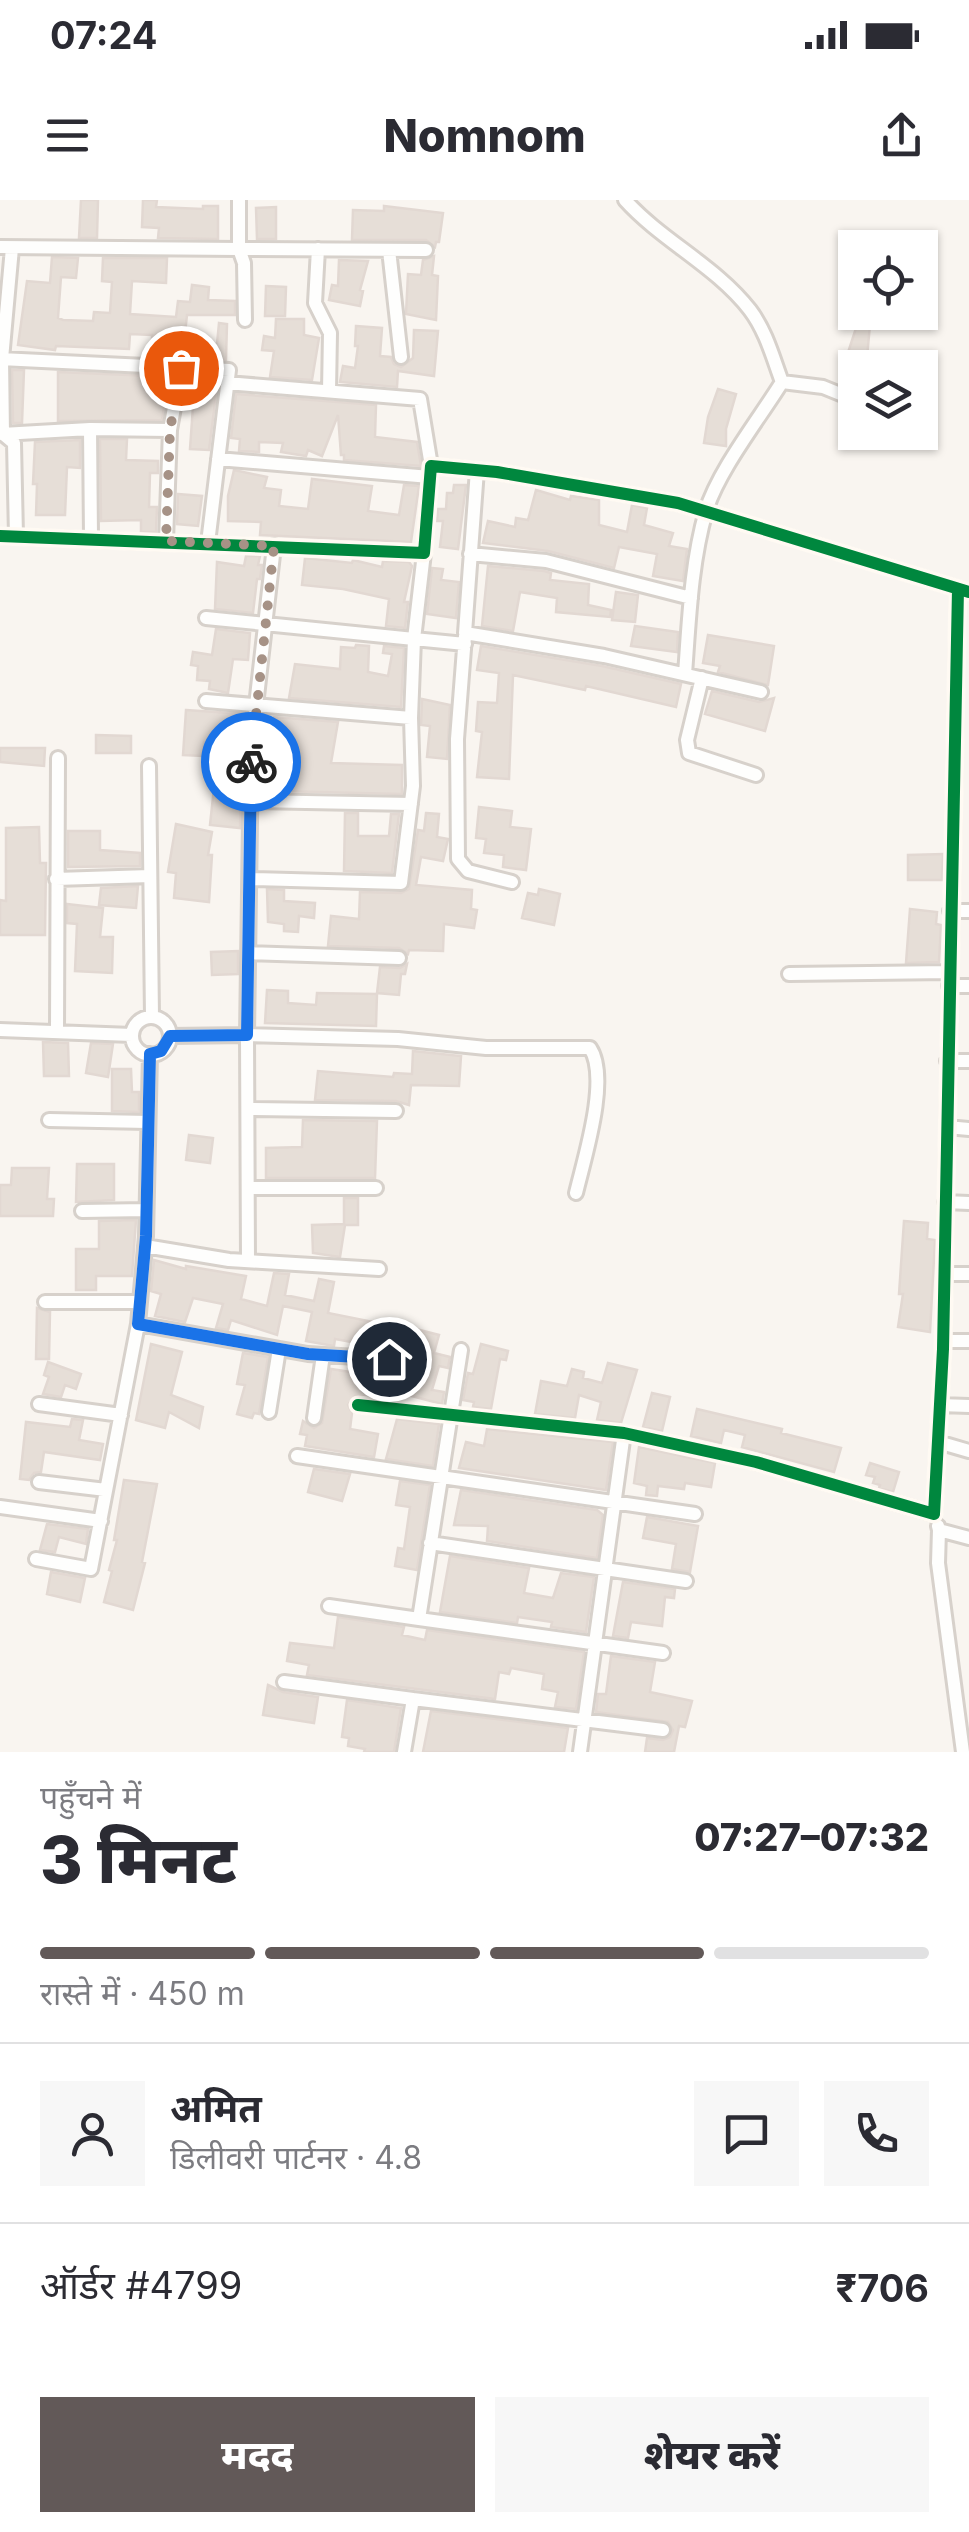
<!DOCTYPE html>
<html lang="hi">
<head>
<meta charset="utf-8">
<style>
  :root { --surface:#fff; --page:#f7f7f7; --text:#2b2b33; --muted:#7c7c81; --line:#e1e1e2; --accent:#625958 }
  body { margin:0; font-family:Inter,"Noto Sans Devanagari",sans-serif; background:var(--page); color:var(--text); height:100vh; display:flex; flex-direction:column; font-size:38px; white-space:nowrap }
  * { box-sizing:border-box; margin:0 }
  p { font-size:32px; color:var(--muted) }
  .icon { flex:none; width:55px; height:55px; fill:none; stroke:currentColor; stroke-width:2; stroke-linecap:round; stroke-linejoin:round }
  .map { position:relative; height:1552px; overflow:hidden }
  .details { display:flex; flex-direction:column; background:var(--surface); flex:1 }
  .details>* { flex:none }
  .tools { position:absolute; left:838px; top:30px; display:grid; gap:20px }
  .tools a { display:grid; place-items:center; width:100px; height:100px; border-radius:0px; background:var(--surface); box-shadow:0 2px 8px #0004; font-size:50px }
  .pin { position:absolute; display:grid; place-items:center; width:85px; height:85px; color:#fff; margin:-42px; border:5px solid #fff; border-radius:50%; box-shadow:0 2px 10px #0007 }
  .courier { position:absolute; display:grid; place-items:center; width:100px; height:100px; margin:-50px; border:8px solid #1a73e8; border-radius:50%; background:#fff; color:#222; box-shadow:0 2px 12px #0007 }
  .summary em { font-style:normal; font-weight:800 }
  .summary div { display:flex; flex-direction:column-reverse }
  .summary { display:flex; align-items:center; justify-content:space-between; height:170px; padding:0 40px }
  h1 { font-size:65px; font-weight:800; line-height:75px }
  .bar { display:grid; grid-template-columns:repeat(4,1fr); gap:15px 10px; align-content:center; height:120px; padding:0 40px }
  .bar i { height:12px; border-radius:8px; background:var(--line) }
  .bar .active { background:var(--accent) }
  .bar p { grid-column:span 4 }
  .line { display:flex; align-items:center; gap:25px; padding:0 40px; border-top:2px solid var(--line) }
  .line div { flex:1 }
  .round { display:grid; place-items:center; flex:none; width:105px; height:105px; border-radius:0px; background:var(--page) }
  .primary-button { display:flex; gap:20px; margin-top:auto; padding:20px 40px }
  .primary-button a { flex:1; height:115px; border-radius:0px; background:var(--accent); color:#fff; font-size:40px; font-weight:800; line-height:115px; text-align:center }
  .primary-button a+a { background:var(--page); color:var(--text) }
  .status { display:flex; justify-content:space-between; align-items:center; height:70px; padding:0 50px; background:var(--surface); direction:ltr }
  .status svg { height:28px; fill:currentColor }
  header { display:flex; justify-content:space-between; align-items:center; height:130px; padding:0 40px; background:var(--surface); font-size:45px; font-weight:800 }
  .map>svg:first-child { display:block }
</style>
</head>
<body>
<div class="status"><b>07:24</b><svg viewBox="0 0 49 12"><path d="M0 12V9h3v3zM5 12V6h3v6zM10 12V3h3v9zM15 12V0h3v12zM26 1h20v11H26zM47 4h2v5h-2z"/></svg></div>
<header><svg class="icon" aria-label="menu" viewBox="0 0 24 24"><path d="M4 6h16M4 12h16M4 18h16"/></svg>Nomnom<svg class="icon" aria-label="share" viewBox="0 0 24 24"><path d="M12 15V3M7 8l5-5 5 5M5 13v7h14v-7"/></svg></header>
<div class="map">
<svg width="969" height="1552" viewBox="0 0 969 1552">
  <rect width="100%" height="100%" fill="#f9f5f0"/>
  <path fill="#e6ded7" stroke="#e2d8d2" stroke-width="2.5" d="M81 0H98L97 38H79Z
    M143 0H157L156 7 203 9V6H218V39L158 38 159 28 142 27Z
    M384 6 443 13 439 42H436L435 47 426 40H352L353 10 384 11Z
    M276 7V39H257L256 8Z
    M434 56 432 75 438 76 436 120 406 114 408 74 421 75 423 60Z
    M52 57 78 58 76 78 61 77 58 118 63 120 93 121 94 112 110 113 112 82 102 81 103 58H167L166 83 132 81 130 114 176 117 178 101 190 102 192 85 209 87 208 100 235 101V115H187L183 151 152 144V135L130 134 129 149 56 146 55 150 18 145 27 81 50 83Z
    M339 60 368 61 360 90 363 91 360 106 329 100 332 85 338 86Z
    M266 86 286 87 285 116H265Z
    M846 112 871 114 866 168H855V172L843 168 857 125H845Z
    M276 119H304V135L319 138 312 180 270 177 274 151 262 150 264 136 275 138Z
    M219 123 227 124 226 160 196 158 197 144H217Z
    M356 126 382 128 380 156 391 157 394 164 401 167 413 158 414 130 438 131 434 176 398 171 397 187 340 182 343 166 355 168 358 146H355Z
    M12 170H24L22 223H13Z
    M58 172 151 176 149 191 166 193 162 220 58 221Z
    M195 178 218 179 209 250 190 249Z
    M718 189 736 194 726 229V246L704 243 708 217Z
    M236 194 376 205 375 237 417 242 421 266 344 260V255H341L338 215 322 256 308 250 306 256 281 252 283 243 259 242V252L239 251 240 239 231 238Z
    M100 239H127L126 260 158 261V273H150L149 307H157L156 332H141V320L101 321Z
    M80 240V268L67 267 65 315H36L37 284H33L35 242Z
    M234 270 267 277 264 288 281 290 279 306 308 309 312 279 372 286 368 311 399 315 404 285 419 286 411 342 260 335 261 322 228 321V296Z
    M454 285H466L458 349 440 347 443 321H437L438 309H446L447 293H453Z
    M536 290 570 300 571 296 599 300V325L627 332 632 305 647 308 644 325 673 333 669 346 687 349 683 381 653 376 657 354 619 347 614 368 548 351 483 343 488 321 515 327 516 318 528 320Z
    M178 294 202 296 198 326 177 324Z
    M246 356H260L258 365H262L260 379H257L253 413 215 409 217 362 244 366Z
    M305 358 352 363 353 360 382 367 383 361 409 362 412 366 404 402H408L405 428 386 426 389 399 343 389 302 385Z
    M488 366 544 371 551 373 550 380 589 384 588 405 611 410 610 417 556 412 557 398 520 392 513 431 482 426Z
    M432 368 443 369 441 380 459 382 456 418 427 414Z
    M616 392 638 395 635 422 612 420Z
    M635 426 678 432 677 452 631 446Z
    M216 429 250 433 248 460 233 459 228 493 209 489 210 481 197 480 198 466 191 465 193 452 212 455Z
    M708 435 774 446 768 485 718 472 720 466 703 463Z
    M356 445 369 446 368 472 388 476 392 454 383 453 384 446 404 448 401 507 289 498 295 464 340 469 341 447 355 448Z
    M481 446 602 466 681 484 676 507 586 486 585 490 513 475 509 579 477 577 482 532 476 531 478 502 497 503 499 473 477 470Z
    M712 491 759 502 774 498 765 531 705 514Z
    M422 499 450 505 447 559 427 557 430 526 421 525Z
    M186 510 245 514 243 534 221 530V534H215V542H204L203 556 183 555Z
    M274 517 338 522 331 563 402 565V594L276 591 280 574H270Z
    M96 535 131 536V553H96Z
    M0 548H45L44 566 0 562Z
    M215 578 241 580 240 628 210 625Z
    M479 607 512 611 510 627 531 629 526 670 503 667 504 655 484 653 486 639 476 638Z
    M345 613H358V636H389L391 614H399L392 673 344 671Z
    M426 613 439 614 437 637 448 639 443 661 421 657 416 685 472 690 471 709 477 710 474 728 444 724 443 751 409 750 408 754 399 748 328 746 331 716 359 719 360 692 401 693 409 689 418 630 424 631Z
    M176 624 212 632 208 655H212L209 702 174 698 176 673 168 672Z
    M39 627 40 663H46L45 735H0V700L6 701V628Z
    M68 631H100V650L140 653V666L68 667Z
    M943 654 942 680H908V655Z
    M138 686 136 708 99 705 101 688Z
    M267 689 284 690V701L315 703 314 718 299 716 298 732 284 731V724L268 722Z
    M539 689 560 694 554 725 522 718 528 693 538 695Z
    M67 704 103 708 100 737H113L112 773 75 771 77 724 67 723Z
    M910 709 937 712 936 724 941 725 939 762 906 763Z
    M238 751V774L212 775 211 752Z
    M407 764 405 774H401L399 795 377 793 380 767 400 768Z
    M267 790 288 791V803L316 805 317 793 377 794 376 826 265 823Z
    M43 842 68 843 69 876H44Z
    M91 843 113 844 108 877 86 873Z
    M413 851 461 856 459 886 411 885 409 905 396 901 315 900 318 871 393 877 394 873 412 874Z
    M112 869H131L132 892H139V912L112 911Z
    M303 920 377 921 375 978H266V948L302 947Z
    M189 935 213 938 210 963 186 960Z
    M77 964H114V1000L76 1002Z
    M12 968H49L47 999H54L53 1016H0V985H11Z
    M344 998H358V1025H345L340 1057 313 1053 312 1025 344 1024Z
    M136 1020 132 1076H96V1090H76V1049H99V1021Z
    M904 1021 928 1023 927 1039 935 1040 930 1132 898 1127 903 1094H899Z
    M154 1060 186 1069V1066L246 1076 241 1099 267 1106 274 1073 289 1074 285 1095 314 1101 319 1079 334 1082 328 1113 378 1123 374 1146 335 1139 334 1146 306 1141 312 1112 283 1106 277 1135 231 1120 228 1130 216 1128 223 1104 193 1098 185 1122 155 1116 161 1094 151 1091Z
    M37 1108 50 1112 49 1159H36Z
    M416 1129 439 1135 434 1153 450 1157 448 1168 439 1166 432 1190 444 1192 442 1204 404 1194 419 1143 413 1141Z
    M151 1144 182 1152 171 1195 203 1207 199 1228 169 1212 165 1228 136 1220Z
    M481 1144 508 1151 506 1160 500 1159 491 1209 473 1207 474 1202 463 1200 468 1173 473 1174Z
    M243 1153 268 1157 259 1214 254 1213 252 1218 237 1214 245 1185 237 1184Z
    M48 1162 81 1174 76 1189 65 1185 61 1197 43 1194 49 1177 44 1175Z
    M608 1163 637 1170 621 1223 597 1220 601 1202 579 1195 575 1218 535 1214 541 1181 567 1186 572 1169 584 1172 583 1178 602 1183Z
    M358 1167 378 1168 376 1197 355 1196 348 1205 352 1213 350 1229 378 1234 374 1257 305 1246 307 1235 300 1234 303 1221 314 1228 322 1223 331 1169 357 1173Z
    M652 1193 670 1197 662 1231 643 1227Z
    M697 1209 782 1229 781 1233 841 1248 834 1272 742 1247 745 1235 724 1230 721 1243 691 1236Z
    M72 1219 83 1220 79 1240 103 1244 100 1260 44 1252 41 1272 34 1273 29 1280 20 1279 26 1222 70 1227Z
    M397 1219 439 1224 433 1266 386 1259Z
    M487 1229 613 1242 606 1290 459 1268 466 1242 484 1246Z
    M639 1247 715 1263 711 1287 685 1283 684 1289 658 1286 657 1296 646 1295 647 1286 634 1283Z
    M870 1263 899 1272 893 1292 879 1288 880 1285 873 1283 875 1277 866 1275Z
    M314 1269 350 1274 342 1301 308 1292Z
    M124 1280 157 1284 142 1362 145 1363 133 1410 104 1402 112 1371 109 1370 117 1340H114Z
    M400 1281 430 1285 417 1370 395 1366 398 1348 404 1349 410 1307 396 1305Z
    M461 1290 597 1310 603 1315 597 1358 487 1341 488 1326 454 1325Z
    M647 1317 698 1326 690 1372 672 1369 676 1344 643 1338Z
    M47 1324 88 1329 86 1344 59 1337 55 1352 40 1350Z
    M450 1356 529 1368 524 1393 553 1398 561 1373 594 1377 586 1432 551 1427 552 1422 518 1417 517 1423 440 1412Z
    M51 1372 85 1378 80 1402 47 1394Z
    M623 1382 675 1389 674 1398 665 1397 662 1426 631 1422 628 1438 613 1436Z
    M338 1417 404 1427 402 1435 425 1440 427 1430 584 1452 576 1509 555 1507 558 1492 542 1489 544 1474 511 1468 509 1474 499 1472 495 1499 307 1475 309 1465 287 1461 290 1443 334 1448Z
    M611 1456 655 1462 650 1492 692 1501 685 1527 679 1526 674 1552H645L647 1538 663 1540 670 1537 673 1530 668 1522 596 1512 598 1494H606Z
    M268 1485 283 1492 318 1497 314 1523 263 1515Z
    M347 1500 401 1508 394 1552H364L365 1549 348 1546 349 1538 342 1537Z
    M431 1511 568 1528 564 1552H423Z"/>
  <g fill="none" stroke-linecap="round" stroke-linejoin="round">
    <defs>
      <path id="minor" d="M239 0V49L426 50
        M625 0C662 41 716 66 750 110 766 131 773 158 782 182
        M0 47 239 49 244 63 245 120
        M12 48 2 159 3 234 14 243 16 336
        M318 49 315 103 330 133 329 191
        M389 50 401 157
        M0 159 229 170 208 343
        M227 183 420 199 431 266
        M90 229 91 337
        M2 234 90 229 170 230 181 168
        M218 259 430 277
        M477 270 465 433 604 456 761 492
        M0 336 424 353 431 266 497 272 678 303 969 392
        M166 341 170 230
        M274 346 251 550 247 835 398 839 486 848H590C610 878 584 959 576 993
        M470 354 546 361 691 398
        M206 418 414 439 424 353
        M465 436 457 539 458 659 468 671 512 682
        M685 474C689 421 691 363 706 311 718 271 759 219 782 182L823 187 855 200
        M702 478 687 540 689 553 756 575
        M206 501 411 518 414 439 465 444
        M149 566 152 817
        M251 601 411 604
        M56 679 150 676
        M251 679 401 683 413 586 411 518
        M950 711H969
        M250 753 399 758
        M789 774 949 772
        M949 786H969
        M132 836a19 19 0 1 1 38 0a19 19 0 1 1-38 0Z
        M0 830 132 835
        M57 832 58 558
        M170 836 247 835 248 1061
        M150 854 146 1036 138 1124 308 1154 389 1159 385 1208
        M947 861H969
        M248 909 396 911
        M49 920 148 922
        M947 927 969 929
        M249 988H376
        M945 1002 969 1003
        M82 1011 146 1010
        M145 1046 229 1060 379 1069
        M944 1074H969
        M45 1102H140
        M943 1141H969
        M461 1150 419 1419 663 1453
        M39 1204 121 1215
        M358 1205 624 1233 756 1262 934 1314 943 1149 958 389
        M940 1205 969 1206
        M269 1212 279 1149
        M314 1218 323 1155
        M938 1242 969 1251
        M297 1256 695 1314
        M39 1282 106 1290
        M0 1307 101 1321
        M938 1326 939 1330 969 1338
        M939 1330 938 1363 963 1552
        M430 1343 686 1381
        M36 1359 91 1369 138 1124
        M329 1406 419 1419
        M284 1482 413 1499
        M404 1552 413 1499 663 1530
        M580 1552 624 1233"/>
    </defs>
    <use href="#minor" stroke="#d7d1cb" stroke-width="18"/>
    <use href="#minor" stroke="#fefefd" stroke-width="12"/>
    <defs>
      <path id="cycleway" d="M0 336 424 353 431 266 497 272 678 303 969 392
        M358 1205 624 1233 756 1262 934 1314 943 1149 958 389"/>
    </defs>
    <use href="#cycleway" stroke="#fffaf3" stroke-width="19"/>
    <use href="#cycleway" stroke="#00873e" stroke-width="12"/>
  </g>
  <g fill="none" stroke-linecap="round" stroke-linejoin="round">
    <path stroke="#a69286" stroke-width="10" stroke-dasharray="0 18" d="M181 168 170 230 166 341 274 346 251 562"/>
    <path stroke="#1a73e8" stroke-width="12" d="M251 562 247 835 170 836 161 851 150 854 146 1036 138 1124 308 1154 389 1159"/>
  </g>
</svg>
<div class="tools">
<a><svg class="icon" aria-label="locate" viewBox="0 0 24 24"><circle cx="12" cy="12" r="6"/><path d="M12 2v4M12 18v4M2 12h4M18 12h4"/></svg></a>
<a><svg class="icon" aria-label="layers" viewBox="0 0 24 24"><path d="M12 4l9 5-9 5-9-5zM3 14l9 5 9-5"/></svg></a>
</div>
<div class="pin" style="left:181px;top:168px;background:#ea580c"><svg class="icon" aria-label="bag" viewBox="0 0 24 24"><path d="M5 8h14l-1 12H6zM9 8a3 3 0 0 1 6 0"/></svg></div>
<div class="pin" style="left:389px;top:1159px;background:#1f2937"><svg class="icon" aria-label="home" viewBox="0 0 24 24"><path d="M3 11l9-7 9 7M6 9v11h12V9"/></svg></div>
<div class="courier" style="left:251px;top:562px"><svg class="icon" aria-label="bike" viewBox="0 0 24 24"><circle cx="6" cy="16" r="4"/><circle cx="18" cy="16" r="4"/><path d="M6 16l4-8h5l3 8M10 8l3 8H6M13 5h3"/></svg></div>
</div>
<section class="details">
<div class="summary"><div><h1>3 मिनट</h1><p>पहुँचने में</p></div><em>07:27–07:32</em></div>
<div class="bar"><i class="active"></i><i class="active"></i><i class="active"></i><i></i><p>रास्ते में · 450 m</p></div>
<div class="line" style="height:180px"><a class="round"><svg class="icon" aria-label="person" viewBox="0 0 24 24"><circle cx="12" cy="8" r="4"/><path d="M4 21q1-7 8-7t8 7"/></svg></a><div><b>अमित</b><p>डिलीवरी पार्टनर · 4.8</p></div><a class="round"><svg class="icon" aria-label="chat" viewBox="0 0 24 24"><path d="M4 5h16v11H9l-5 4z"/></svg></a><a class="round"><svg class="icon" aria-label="phone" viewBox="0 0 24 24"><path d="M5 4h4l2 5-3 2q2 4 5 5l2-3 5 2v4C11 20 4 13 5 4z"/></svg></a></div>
<div class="line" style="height:130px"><div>ऑर्डर #4799</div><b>₹706</b></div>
<div class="primary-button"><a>मदद</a><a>शेयर करें</a></div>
</section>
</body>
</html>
